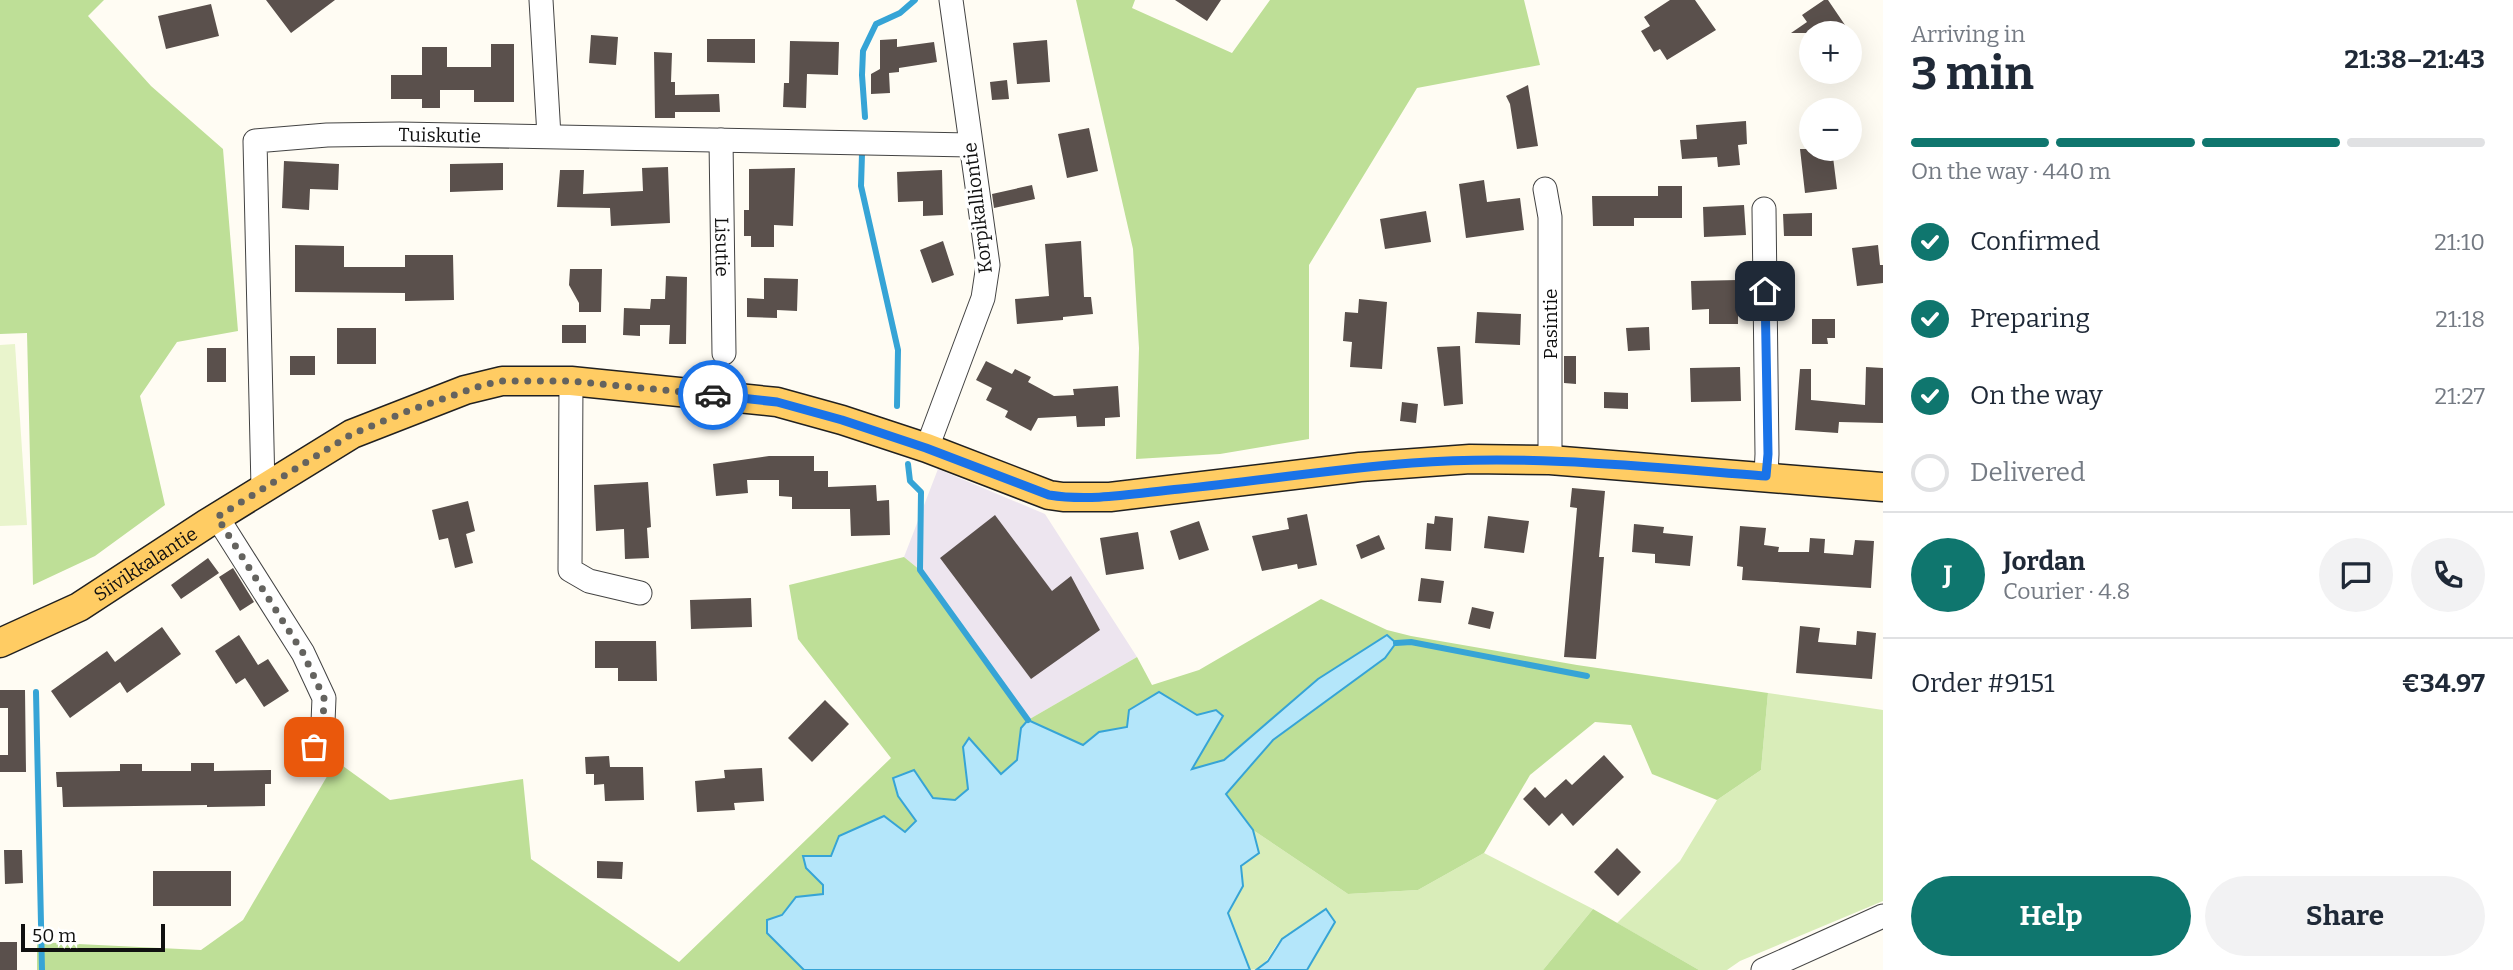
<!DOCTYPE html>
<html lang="en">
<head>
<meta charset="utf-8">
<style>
  :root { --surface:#fff; --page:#f2f2f3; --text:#1f2937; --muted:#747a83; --line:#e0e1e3; --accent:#0f766e }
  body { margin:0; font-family:Bitter,serif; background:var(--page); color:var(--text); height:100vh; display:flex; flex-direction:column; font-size:26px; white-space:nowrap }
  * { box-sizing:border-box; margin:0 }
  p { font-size:23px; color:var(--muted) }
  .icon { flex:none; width:38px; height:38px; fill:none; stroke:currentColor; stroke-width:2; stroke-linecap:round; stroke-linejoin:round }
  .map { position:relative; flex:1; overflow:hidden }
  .details { display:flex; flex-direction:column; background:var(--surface); width:630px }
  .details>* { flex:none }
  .buttons { position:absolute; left:1799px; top:21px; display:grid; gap:14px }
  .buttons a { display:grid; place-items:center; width:63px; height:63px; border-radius:50%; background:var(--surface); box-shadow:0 7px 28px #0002; font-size:35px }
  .scale { position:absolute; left:21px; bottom:18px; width:144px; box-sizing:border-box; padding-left:7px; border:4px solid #101010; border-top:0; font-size:19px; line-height:24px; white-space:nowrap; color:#101010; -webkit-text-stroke:5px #fff; paint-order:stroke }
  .pin { position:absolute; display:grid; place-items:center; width:60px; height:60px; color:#fff; margin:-30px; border-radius:14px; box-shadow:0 4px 10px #0006 }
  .courier { position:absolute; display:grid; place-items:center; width:70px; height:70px; margin:-35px; border:5px solid #1a73e8; border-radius:50%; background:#fff; color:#222; box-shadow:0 2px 9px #0007 }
  .head em { font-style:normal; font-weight:700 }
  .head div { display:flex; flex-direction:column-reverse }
  .head { display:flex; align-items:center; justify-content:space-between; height:119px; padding:0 28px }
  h1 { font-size:46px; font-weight:700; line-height:52px }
  .bar { display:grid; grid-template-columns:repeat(4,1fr); gap:10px 7px; align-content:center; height:84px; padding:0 28px }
  .bar i { height:9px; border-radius:5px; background:var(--line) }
  .bar .current { background:var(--accent) }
  .bar p { grid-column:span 4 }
  .line { display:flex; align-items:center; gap:18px; padding:0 28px; border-top:2px solid var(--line) }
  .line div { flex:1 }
  .round { display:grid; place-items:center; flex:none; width:74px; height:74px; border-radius:37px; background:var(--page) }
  ol { padding:0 28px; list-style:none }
  li { display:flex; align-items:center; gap:21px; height:77px }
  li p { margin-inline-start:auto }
  li .icon { padding:7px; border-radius:50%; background:var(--accent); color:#fff; stroke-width:4 }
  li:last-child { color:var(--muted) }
  li i { width:38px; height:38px; border:4px solid var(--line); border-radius:50% }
  .action { display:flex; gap:14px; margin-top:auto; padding:14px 28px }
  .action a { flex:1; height:80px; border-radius:42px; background:var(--accent); color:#fff; font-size:28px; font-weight:700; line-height:80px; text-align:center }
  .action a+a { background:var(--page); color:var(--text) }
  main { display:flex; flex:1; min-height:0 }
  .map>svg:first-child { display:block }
</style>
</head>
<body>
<main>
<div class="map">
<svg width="1883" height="970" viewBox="0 0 1883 970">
  <rect width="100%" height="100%" fill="#fffcf3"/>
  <path fill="#ede5ef" d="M938 469 1045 514 1137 657 1028 720 920 570 904 557Z"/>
  <path fill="#d9edb9" d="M1768 693 1883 710V901L1740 961 1727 970H1699L1617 923 1680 861 1717 800 1761 770Z
    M1253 830 1348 894 1418 890 1484 853 1593 909 1543 970H1307L1335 922C1322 926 1290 933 1281 940 1270 950 1267 970 1250 970L1228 914 1243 886 1241 866 1258 853Z"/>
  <path fill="#bedf97" d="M0 0H104L88 16 151 86 223 149 238 331 177 342 140 396 165 505 95 556 33 585 27 333 0 334Z
    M1076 0H1135L1132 8 1232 53 1270 0H1524L1540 65 1417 88 1309 265V439L1220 454 1136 459 1139 348 1133 249Z
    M904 557 920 570 1028 720 1137 657 1152 685 1199 670 1321 599 1387 630 1411 636 1577 665 1768 693 1761 770 1717 800 1652 774 1631 725 1595 722 1530 775 1484 853 1418 890 1348 894 1253 830 1226 794 1273 740 1385 658 1318 679 1224 760 1191 769 1216 710 1197 715 1159 692 1127 727 1099 732 1083 745 1021 728 1017 760 1001 774 969 738 963 747 968 788 955 800 933 798 893 778 898 796 917 821 905 832 831 856 806 868 823 885 824 894 796 897 767 933 804 970H37V942L201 950 243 920 336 761 390 800 523 779 531 859 679 962 891 758 798 639 789 585Z
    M1593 909 1699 970H1543Z"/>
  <path fill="#e9f4cc" d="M15 344 27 525 0 526V345Z"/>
  <path fill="#b4e6fa" stroke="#36a4d6" stroke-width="2" d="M1387 635 1396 643 1385 658 1273 740 1226 794 1253 830 1259 853 1241 866 1243 886 1228 913 1250 970H804L767 933V920L782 915 796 897 823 894V885L806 868 803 856H831L839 836 884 816 905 832 916 821 898 796 893 778 914 770 933 798 955 800 968 789 963 747 969 738 1001 774 1017 760 1021 728 1028 720 1083 745 1099 732 1127 727 1129 710 1159 692 1197 715 1216 710 1223 716 1192 769 1224 760 1318 679Z
    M1326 909 1335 922 1307 970H1256L1268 961 1282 939Z"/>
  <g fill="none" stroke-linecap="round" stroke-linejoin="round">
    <path stroke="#36a4d6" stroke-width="6" d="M865 117 862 75 863 51 876 24 900 13 915 0
      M862 154 861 186 898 350 897 406
      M908 464 910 481 921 492 920 570 1028 720
      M1396 643 1411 642 1587 676
      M36 692 42 970"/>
  </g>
  <path fill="#5a504c" d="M266 0H335L291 33Z
    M1175 0H1221L1207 21Z
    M1670 0H1695L1716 30 1667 60 1660 49 1654 52 1641 31 1650 26 1644 17Z
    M1824 0H1828L1847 28 1839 33H1791L1807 22 1802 15Z
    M211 4 219 36 166 49 158 16Z
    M591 35 618 37 616 65 589 63Z
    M707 39H755V63L707 62Z
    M897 39V47L934 42 937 62 899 68V72L889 73 890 93 871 94V74L880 69V40Z
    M1047 40 1050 82 1017 84 1013 43Z
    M790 41 839 42 838 75 807 74 806 108 783 107 784 83H789Z
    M491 44H514V102H474V90H440V108H422V99H391V75H422V47H447V67H491Z
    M654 52 672 53 671 82H675V95L719 94 720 112H675V118H655Z
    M1007 80 1009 99 992 100 990 82Z
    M1528 85 1538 146 1517 149 1510 104 1506 96Z
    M1746 121 1747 144 1738 145 1740 165 1718 167 1717 157 1682 159 1680 140 1697 139 1696 125Z
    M1089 128 1098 171 1067 178 1058 134Z
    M1800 149H1832L1837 189 1805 193Z
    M284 161 339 164 338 190 310 189 309 210 282 208Z
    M503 163V190L450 192V164Z
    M668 167 670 223 611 226 610 208 557 207 560 170H584L583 194 643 191 642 168Z
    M795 168 793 226 774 225V247H751V236H744V210H749V169Z
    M942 170 943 215 923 216V201L898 202 897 172Z
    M1484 180 1487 202 1520 198 1524 230 1466 238 1459 184Z
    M1032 185 1035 199 994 208 992 194Z
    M1658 186H1682V218H1634V226H1593L1592 196H1658Z
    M1744 205 1746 235 1704 237 1703 207Z
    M1426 211 1431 242 1385 249 1380 219Z
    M1812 213V236H1784L1783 214Z
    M943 241 954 275 932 283 920 250Z
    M1081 241 1084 297H1091L1093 314 1063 317V320L1017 324 1015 299 1049 296 1045 244Z
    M295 245 344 246V267H405V255H453L454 300 405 301V293L295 292Z
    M1878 245 1880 265H1883V283L1857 286 1852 248Z
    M570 269H602L601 312H579V303L569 285Z
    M666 276 687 277 686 344H669L670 325H640V336L623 335 624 308 650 309 651 299H665Z
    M764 278 798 279 797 311 777 310V318L747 317V298L764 299Z
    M1738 280V324H1709V309L1692 310 1691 281Z
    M1359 299 1387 302 1382 369 1350 367 1352 342 1343 341 1345 312 1358 313Z
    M1477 312 1521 314 1520 345 1475 343Z
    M1812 319H1835V338H1827L1828 344H1812Z
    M562 325H586V343H562Z
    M1649 327 1650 350 1628 351 1626 328Z
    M337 328H376V364H337Z
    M1460 346 1463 404 1444 406 1437 347Z
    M207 348H226V382H207Z
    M290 356H315V375H290Z
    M1564 356H1576V384L1564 383Z
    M986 361 1012 374 1015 369 1031 377 1028 382 1054 396 1074 395 1073 389 1118 386 1120 417 1105 418V426L1077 427 1076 416 1038 418 1031 431 1005 417 1008 411 986 400 992 388 976 380Z
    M1740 367 1741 401 1691 402 1690 368Z
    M1866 367 1883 368V423L1839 422 1838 433 1795 430 1800 369H1811V400L1865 405Z
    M1604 392 1628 393V409L1604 408Z
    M1402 402 1418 404 1416 423 1400 421Z
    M769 456H814V471H828V487L876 485 877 501 889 500 890 535 851 536 850 509H792V497L779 496V480H747L748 493 716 496 713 464Z
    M648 482 651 527 647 528 649 558 625 559 624 529 596 531 594 485Z
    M1572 488 1605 491 1599 557H1604L1596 659 1564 657 1577 508 1570 507Z
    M468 501 475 531 466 534 473 563 455 568 448 538 439 540 432 510Z
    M1307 514 1317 565 1298 569 1297 564 1262 571 1252 536 1289 529 1287 518Z
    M995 515 1052 591 1071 576 1100 630 1031 679 940 558Z
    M1435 516 1453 518 1451 551 1425 549 1427 523 1434 524Z
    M1488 516 1529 521 1524 553 1484 548Z
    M1199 521 1209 550 1179 560 1170 531Z
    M1634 524 1664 527 1663 533 1693 536 1690 566 1655 563V554L1632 552Z
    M1740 526 1766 528 1764 545 1779 547 1778 552H1809L1810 538 1825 539 1824 553 1853 555 1855 540 1874 541 1871 588 1742 580 1743 567 1737 566Z
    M1138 532 1144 569 1106 575 1100 538Z
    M1379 535 1385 549 1361 559 1356 545Z
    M208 558 219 573 181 599 171 585Z
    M233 568 254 602 240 611 219 577Z
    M1421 578 1444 581 1441 603 1418 601Z
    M751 598 752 627 691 629 690 600Z
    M1472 607 1494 612 1490 629 1468 624Z
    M1800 626 1820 628 1818 642 1856 645 1857 631 1876 633 1872 679 1796 673Z
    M162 627 181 654 127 693 120 682 70 718 51 691 107 651 115 662Z
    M239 635 258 665 268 659 289 691 264 707 245 678 236 684 215 651Z
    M595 641H656L657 681H618V668H595Z
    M0 690H25L26 772H0V755H8V708H0Z
    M825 700 849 724 812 762 788 738Z
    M1604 755 1624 777 1573 826 1562 813 1549 826 1523 799 1535 787 1545 798 1566 779 1572 785Z
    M609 756 610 767H643L644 800 605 801 604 784 594 785V774H586L585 757Z
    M191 763H214V771L271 770V784H265V806L207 807V805L63 807 62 787H57L56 772 120 771V764H142V771H191Z
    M762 768 764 801 734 803 735 810 697 812 695 781 725 778 724 770Z
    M1617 848 1641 872 1618 896 1594 872Z
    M4 850H22L23 883 5 884Z
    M597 861 623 862 622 879 597 878Z
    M153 871H231V906H153Z
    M0 942H17V970H0Z"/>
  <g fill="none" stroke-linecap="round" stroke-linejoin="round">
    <defs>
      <g id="minor">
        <path d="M541 0 549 136"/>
        <path id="s1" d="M721 140 724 353"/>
        <path d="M1545 189 1550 217V460"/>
        <path d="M1764 209 1767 454 1766 476"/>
        <path d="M571 381 570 570 589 581 640 593"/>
        <path d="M927 448 983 298 988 265 951 0"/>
        <path id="s2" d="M263 488 255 141 327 135 400 134 970 145"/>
        <path d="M217 517 303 653 324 698 323 722 314 747"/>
        <path d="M1763 970 1883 916"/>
      </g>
      <g id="major">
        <path id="s3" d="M0 643 79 607 206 524 352 434 465 390 502 381H571L777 402 842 420 927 448 1049 495 1063 497H1110L1360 467 1470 459 1550 460 1883 487"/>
      </g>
    </defs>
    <use href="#minor" stroke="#434343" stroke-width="25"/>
    <use href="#major" stroke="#212121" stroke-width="31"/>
    <use href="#minor" stroke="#fff" stroke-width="23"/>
    <use href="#major" stroke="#ffcc63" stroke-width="28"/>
  </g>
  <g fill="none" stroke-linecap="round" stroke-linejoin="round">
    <path stroke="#64635f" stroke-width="7" stroke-dasharray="0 12.6" d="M314 747 323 723 324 698 303 653 217 517 352 434 408 411 483 385 502 381H571L713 395"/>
    <path stroke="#1a73e8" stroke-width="9" d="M713 395 777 402 842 420 926 448 1049 495C1092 502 1137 493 1180 489 1258 481 1334 469 1412 463 1530 454 1648 467 1766 476L1768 454 1765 291"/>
  </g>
  <g text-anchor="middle" stroke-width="7" stroke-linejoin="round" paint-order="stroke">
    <g font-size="19" fill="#101010" stroke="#fff">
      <text dy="7" stroke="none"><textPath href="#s2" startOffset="532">Tuiskutie</textPath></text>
      <text transform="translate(977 208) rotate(-97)" y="7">Korpikalliontie</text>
      <text dy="7" stroke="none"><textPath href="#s1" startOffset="107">Lisutie</textPath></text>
      <text transform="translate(1550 324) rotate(-90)" y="7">Pasintie</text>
      <text dy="7" stroke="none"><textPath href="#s3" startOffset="166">Siivikkalantie</textPath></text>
    </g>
  </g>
</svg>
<div class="buttons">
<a>+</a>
<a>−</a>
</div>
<div class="scale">50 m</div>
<div class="pin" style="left:314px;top:747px;background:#ea580c"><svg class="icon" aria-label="bag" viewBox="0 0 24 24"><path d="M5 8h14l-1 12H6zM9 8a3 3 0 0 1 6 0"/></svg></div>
<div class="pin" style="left:1765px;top:291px;background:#1f2937"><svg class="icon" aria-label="home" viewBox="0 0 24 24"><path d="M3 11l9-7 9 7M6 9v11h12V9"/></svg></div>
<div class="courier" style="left:713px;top:395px"><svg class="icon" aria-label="car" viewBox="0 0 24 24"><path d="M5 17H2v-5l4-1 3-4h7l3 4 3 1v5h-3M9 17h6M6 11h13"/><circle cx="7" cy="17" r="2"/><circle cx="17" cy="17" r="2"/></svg></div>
</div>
<section class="details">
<div class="head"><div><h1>3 min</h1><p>Arriving in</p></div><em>21:38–21:43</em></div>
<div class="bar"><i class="current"></i><i class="current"></i><i class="current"></i><i></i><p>On the way · 440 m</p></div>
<ol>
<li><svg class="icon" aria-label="check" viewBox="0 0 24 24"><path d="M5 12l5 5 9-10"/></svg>Confirmed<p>21:10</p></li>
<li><svg class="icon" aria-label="check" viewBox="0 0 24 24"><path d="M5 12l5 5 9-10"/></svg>Preparing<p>21:18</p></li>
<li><svg class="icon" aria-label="check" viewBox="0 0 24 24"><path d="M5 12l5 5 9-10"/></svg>On the way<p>21:27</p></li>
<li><i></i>Delivered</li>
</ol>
<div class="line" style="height:126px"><b class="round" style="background:var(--accent);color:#fff">J</b><div><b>Jordan</b><p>Courier · 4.8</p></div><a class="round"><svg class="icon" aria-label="chat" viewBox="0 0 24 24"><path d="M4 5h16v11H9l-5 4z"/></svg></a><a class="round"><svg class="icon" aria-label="phone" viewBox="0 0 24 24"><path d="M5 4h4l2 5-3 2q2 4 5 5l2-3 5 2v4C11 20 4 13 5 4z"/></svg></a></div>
<div class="line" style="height:91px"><div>Order #9151</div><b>€34.97</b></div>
<div class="action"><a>Help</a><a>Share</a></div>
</section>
</main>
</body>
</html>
